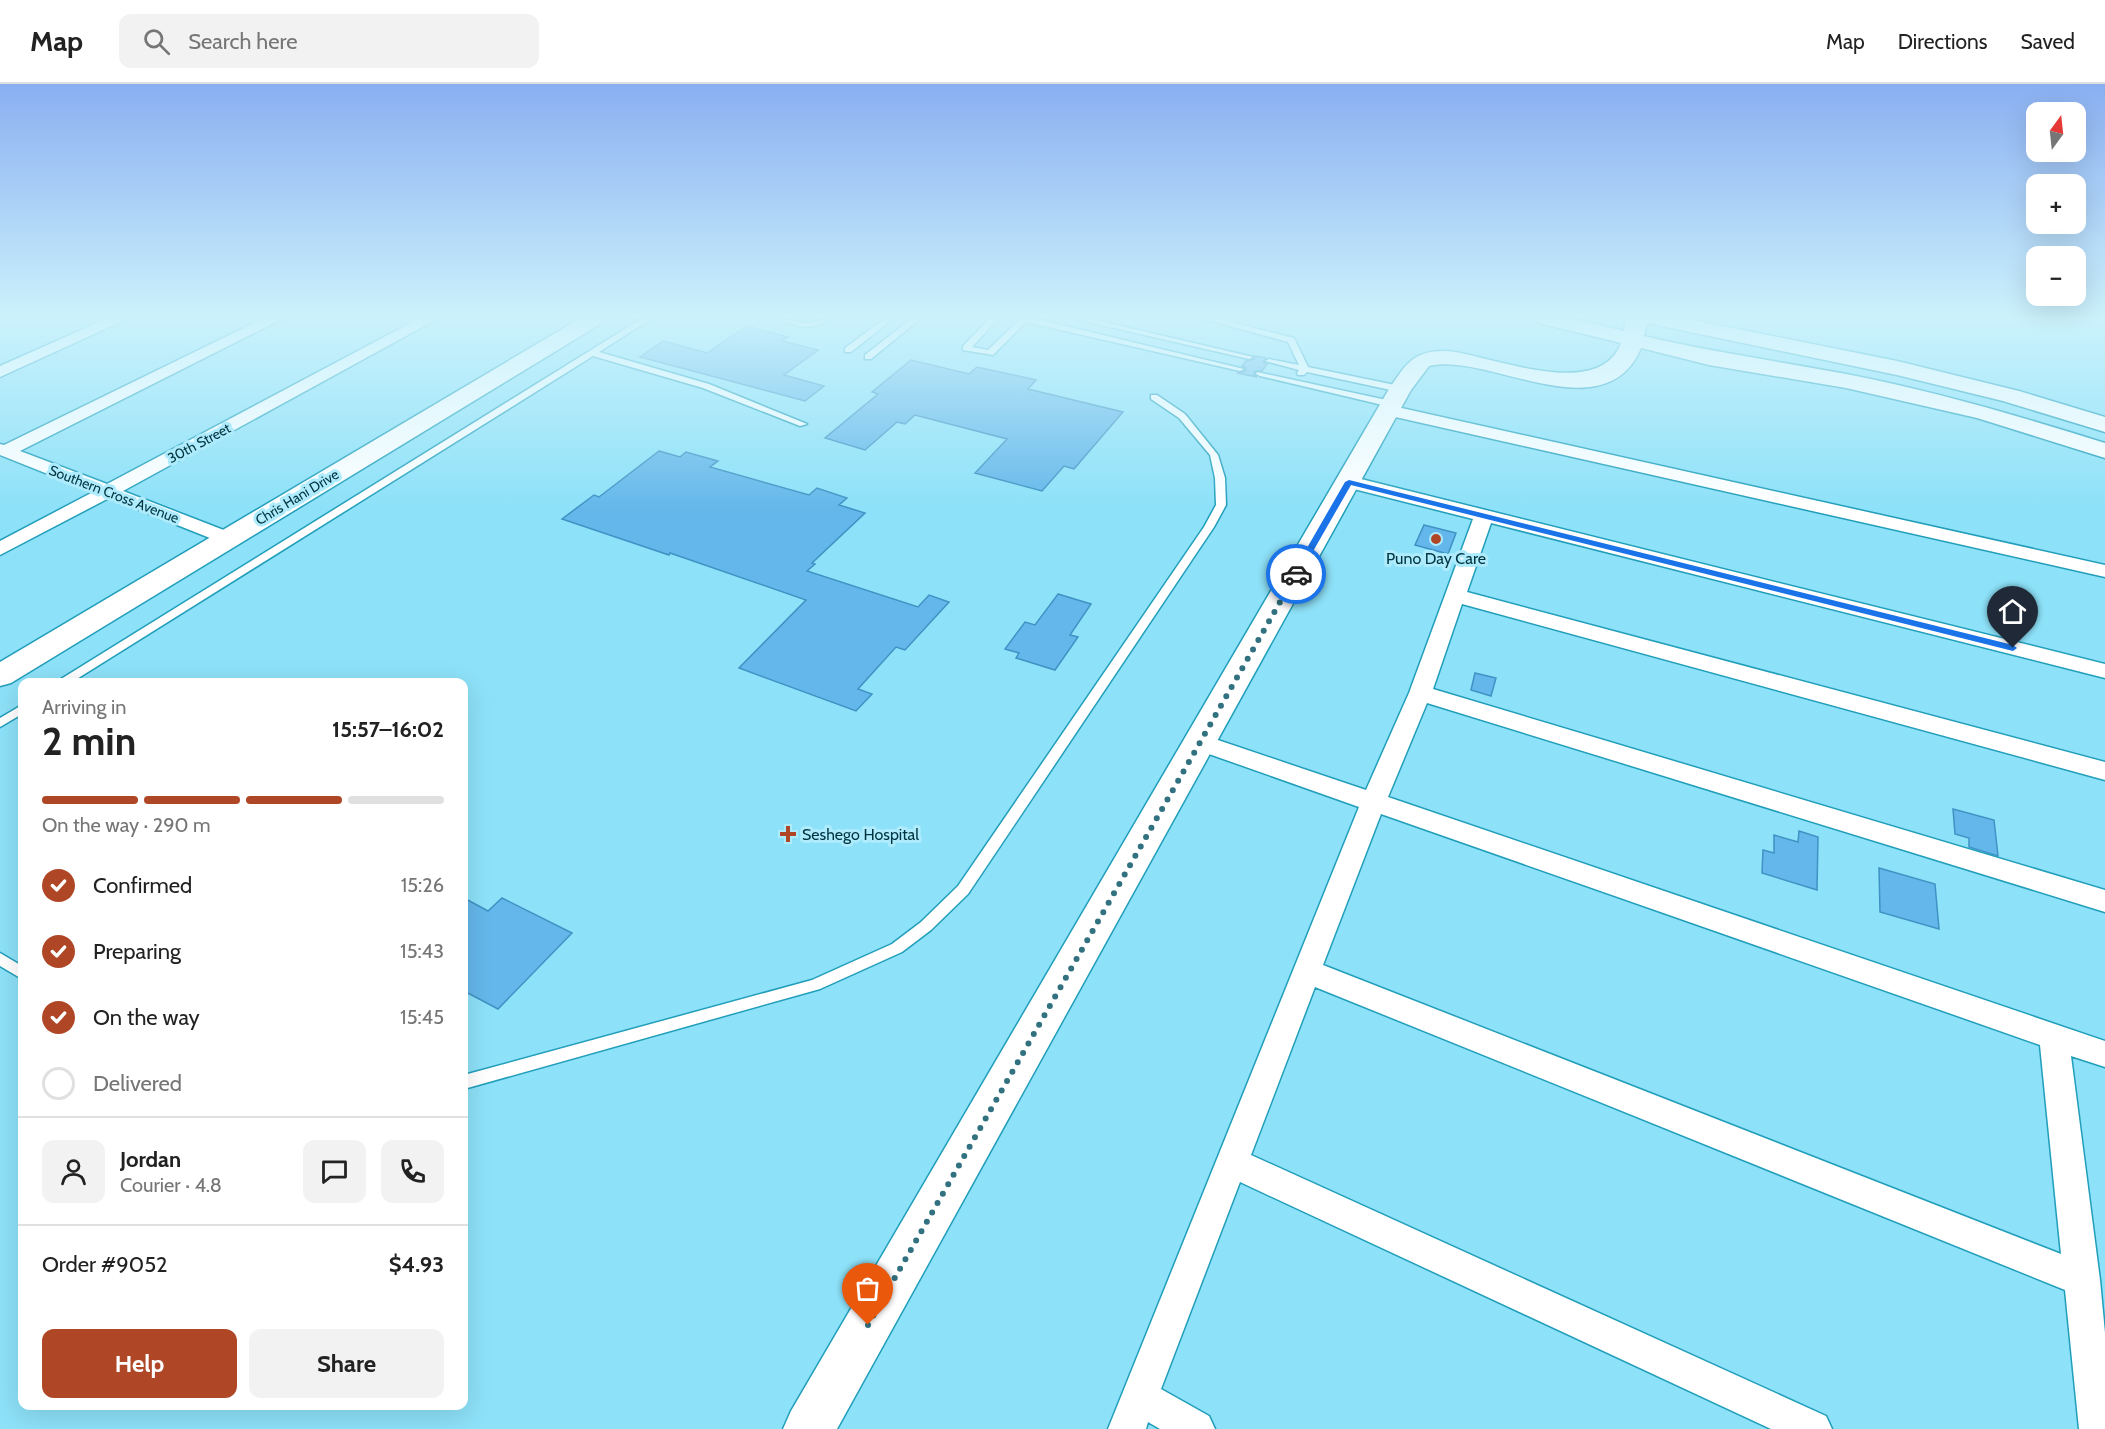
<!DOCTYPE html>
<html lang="en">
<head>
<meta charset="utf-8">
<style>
  :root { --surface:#fff; --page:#f2f2f2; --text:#222; --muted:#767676; --line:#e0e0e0; --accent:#af4727 }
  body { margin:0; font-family:Cabin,sans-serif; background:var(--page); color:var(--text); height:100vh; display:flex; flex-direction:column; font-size:22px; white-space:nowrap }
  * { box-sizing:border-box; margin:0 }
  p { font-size:20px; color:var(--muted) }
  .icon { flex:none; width:33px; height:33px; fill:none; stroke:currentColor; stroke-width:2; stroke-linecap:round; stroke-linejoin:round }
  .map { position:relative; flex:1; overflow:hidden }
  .drawer { position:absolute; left:18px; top:594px; width:450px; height:732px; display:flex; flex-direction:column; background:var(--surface); border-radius:12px; box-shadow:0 6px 24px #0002 }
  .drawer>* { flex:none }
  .needle { width:39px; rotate:15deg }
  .fabs { position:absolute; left:2026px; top:18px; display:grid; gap:12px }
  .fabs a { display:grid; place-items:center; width:60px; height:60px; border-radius:12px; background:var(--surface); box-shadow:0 6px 24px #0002; font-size:30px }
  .pin { position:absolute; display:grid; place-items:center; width:51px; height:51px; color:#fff; margin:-62px -26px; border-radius:50% 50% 50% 0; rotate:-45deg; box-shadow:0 0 6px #0007 }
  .pin .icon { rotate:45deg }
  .courier { position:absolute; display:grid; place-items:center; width:60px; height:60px; margin:-30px; border:4px solid #1a73e8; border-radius:50%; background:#fff; color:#222; box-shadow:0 2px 8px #0007 }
  .headline em { font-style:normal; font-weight:800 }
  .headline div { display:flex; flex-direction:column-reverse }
  .headline { display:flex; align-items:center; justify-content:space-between; height:102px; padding:0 24px }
  h1 { font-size:39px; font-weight:800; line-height:45px }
  .bar { display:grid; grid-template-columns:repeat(4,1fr); gap:9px 6px; align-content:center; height:72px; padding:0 24px }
  .bar i { height:8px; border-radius:4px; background:var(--line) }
  .bar .current { background:var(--accent) }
  .bar p { grid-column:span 4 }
  .line { display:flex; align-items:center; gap:15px; padding:0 24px; border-top:2px solid var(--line) }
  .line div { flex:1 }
  .round { display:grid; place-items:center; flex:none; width:63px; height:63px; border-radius:12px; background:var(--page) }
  ol { padding:0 24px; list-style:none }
  li { display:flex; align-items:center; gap:18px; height:66px }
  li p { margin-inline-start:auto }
  li .icon { padding:6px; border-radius:50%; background:var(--accent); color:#fff; stroke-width:4 }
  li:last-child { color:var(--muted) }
  li i { width:33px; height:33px; border:3px solid var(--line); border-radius:50% }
  .cta { display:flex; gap:12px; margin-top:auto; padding:12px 24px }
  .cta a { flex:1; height:69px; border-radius:12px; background:var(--accent); color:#fff; font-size:24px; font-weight:800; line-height:69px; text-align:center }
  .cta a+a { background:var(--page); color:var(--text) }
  header { display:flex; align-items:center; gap:36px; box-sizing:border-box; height:84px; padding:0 30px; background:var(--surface); border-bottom:2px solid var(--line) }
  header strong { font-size:28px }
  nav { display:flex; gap:33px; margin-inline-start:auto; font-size:21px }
  .search { width:420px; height:54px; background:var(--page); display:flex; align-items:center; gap:15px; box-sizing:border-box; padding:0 21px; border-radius:12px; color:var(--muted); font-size:22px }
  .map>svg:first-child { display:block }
</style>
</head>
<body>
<header>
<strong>Map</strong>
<div class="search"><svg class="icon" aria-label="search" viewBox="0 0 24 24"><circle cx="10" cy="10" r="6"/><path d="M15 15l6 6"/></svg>Search here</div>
<nav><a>Map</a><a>Directions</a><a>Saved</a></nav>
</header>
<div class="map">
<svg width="2105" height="1345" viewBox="0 0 2105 1345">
  <rect width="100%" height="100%" fill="#8de1f8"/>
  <path fill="#64b7ea" stroke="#3e93c4" stroke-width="1.5" d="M747 242 788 253 782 257 818 266 784 291 824 302 805 317 640 273 663 257 707 269Z
    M1255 272 1266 274 1263 278 1267 280 1262 287H1255L1254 291 1257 293 1237 289 1245 287 1246 284 1242 282 1246 277 1254 275Z
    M911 276 969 290 977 283 1036 296 1028 305 1123 328 1074 385 1064 382 1042 407 975 389 1007 355 915 331 905 340 897 338 865 366 825 354 878 310 872 308Z
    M659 367 680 373 686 368 718 377 710 383 809 411 817 404 847 414 839 421 865 429 812 479 815 480 807 487 918 523 929 511 949 518 905 566 896 563 858 605 872 610 856 627 739 584 806 516 670 469 669 471 562 435 594 411 599 413Z
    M1424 441 1456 449 1448 470 1415 461Z
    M1058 510 1091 520 1070 551 1078 553 1055 586 1016 574 1019 569 1005 565 1025 538 1035 541Z
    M1475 589 1496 594 1491 612 1471 606Z
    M1953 725 1994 736 1998 772 1969 763V754L1955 750Z
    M1799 747 1818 753 1817 806 1762 789 1763 766 1774 769V751L1798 758Z
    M1879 784 1935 800 1939 845 1880 828Z
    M464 814 488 827 502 814 572 849 498 925 464 907Z"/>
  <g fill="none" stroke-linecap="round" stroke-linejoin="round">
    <defs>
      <path id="lane" d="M641 235H651L599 268 709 300 807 340 800 342 703 304 593 272 72 598H60L61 595Z
        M783 235 806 239 829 235C815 246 797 245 783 235Z
        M884 235H893L851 268H845V264Z
        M911 235H920L871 275H865V271Z
        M989 235H998L972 263 988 266 1020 235H1036L1244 285 1240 287 1026 238 993 271 963 266V262Z
        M1075 235H1091L1253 273 1249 275Z
        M1204 235H1219L1294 254 1308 283 1400 302 1404 305 1400 308 1307 288 1304 291H1298L1297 289 1299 286 1265 277 1269 275 1299 281 1288 258Z
        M1257 288 1391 317 1395 320 1391 323 1260 292 1256 290Z
        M1151 311H1157L1185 330 1218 371 1225 394 1226 421 1214 443 968 810 931 846 902 868 820 905 464 1005V991L812 896 892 860 921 838 958 802 1204 443 1216 421 1215 394 1210 371 1179 334 1151 315Z
        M22 621V630L0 643V634Z
        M0 869 22 882V895L0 882Z"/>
      <path id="street" d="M106 235H127L0 293V282Z
        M262 235H282L20 367 107 400 418 235H437L123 407 234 450 237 454 234 458H220L109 414 0 471V457L93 408 0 371V360L4 361Z
        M1388 321 2105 481V493L1382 330 1379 326 1382 322Z
        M1349 392 2105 580V594L1491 439 1467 508 2105 678V696L1462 520 1433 605 2105 806V828L1427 619 1388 713 2105 957V983L2071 972 2100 1196 2105 1249V1345H2079L2065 1206 1315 903 1251 1071 1826 1332 1832 1345H1771L1240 1098 1161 1305 1209 1332 1215 1345H1160L1148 1338 1146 1345H1108L1359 723 1192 664 1188 658 1192 652 1200 650 1366 706 1409 609 1473 435 1342 402 1340 398 1342 394ZM1381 730 2040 961 2061 1170 1323 881Z"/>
      <path id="secondary" d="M579 235H605L602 239 11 599 0 602V578Z
        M1536 235H1574L1624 247 1626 235H1688L1897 277 2019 307 2105 333V348L2003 317 1897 291 1647 239 1644 252C1711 268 1778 277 1846 290 1934 307 2019 332 2105 359V374L1977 334 1846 304 1709 281 1641 264C1605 350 1486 267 1429 282L1411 306 837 1345H783L791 1327 1389 305C1407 279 1413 266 1448 267 1493 272 1599 318 1621 259L1539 239Z"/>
    </defs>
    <use href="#lane" stroke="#219eba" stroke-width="3"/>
    <use href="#street" stroke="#219eba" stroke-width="3"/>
    <use href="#secondary" stroke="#219eba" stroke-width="3"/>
    <use href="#lane" fill="#fff" fill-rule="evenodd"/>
    <use href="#street" fill="#fff" fill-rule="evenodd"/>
    <use href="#secondary" fill="#fff" fill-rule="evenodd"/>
  </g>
  <linearGradient id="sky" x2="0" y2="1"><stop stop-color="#8aaff1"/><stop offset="0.55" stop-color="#ccf2fc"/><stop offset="1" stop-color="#ccf2fc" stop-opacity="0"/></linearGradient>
  <rect width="2105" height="424" fill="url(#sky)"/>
  <path fill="#1a73e8" d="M1349 396 2013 561 2017 564 2013 567 1351 401 1300 490 1293 492 1292 490 1345 398Z"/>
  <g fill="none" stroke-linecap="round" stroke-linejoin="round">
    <path stroke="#317180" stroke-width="6" stroke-dasharray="0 10.8" d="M868 1241 1296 490"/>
  </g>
  <g fill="#af4727" stroke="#aeebfc" stroke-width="2">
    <circle cx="1436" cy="455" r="6"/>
    <path d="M785 741h6v6h6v6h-6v6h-6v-6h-6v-6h6z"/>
  </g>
  <g text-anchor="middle" stroke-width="6" stroke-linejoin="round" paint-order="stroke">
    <g font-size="14" fill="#003540" stroke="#aeebfc">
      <text transform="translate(199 359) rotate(-28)" y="5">30th Street</text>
      <text transform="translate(114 410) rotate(21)" y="5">Southern Cross Avenue</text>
      <text transform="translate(297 413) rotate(-31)" y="5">Chris Hani Drive</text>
    </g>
    <g font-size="16" fill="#003540" stroke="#aeebfc">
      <text x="1436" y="480">Puno Day Care</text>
      <text x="802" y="756" text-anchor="start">Seshego Hospital</text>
    </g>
  </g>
</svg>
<div class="fabs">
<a><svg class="needle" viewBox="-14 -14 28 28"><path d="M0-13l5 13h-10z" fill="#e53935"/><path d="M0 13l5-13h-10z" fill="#767676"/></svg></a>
<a>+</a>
<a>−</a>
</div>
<div class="pin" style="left:868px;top:1241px;background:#ea580c"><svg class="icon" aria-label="bag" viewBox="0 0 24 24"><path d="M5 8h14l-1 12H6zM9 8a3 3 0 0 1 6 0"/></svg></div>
<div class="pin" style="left:2013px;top:564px;background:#1f2937"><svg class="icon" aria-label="home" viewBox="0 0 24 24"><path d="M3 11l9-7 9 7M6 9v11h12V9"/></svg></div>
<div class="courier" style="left:1296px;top:490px"><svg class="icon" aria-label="car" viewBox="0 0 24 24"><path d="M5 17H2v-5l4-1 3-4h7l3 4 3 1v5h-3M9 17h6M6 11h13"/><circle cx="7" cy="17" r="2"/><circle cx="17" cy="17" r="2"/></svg></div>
<section class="drawer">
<div class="headline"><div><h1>2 min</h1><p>Arriving in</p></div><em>15:57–16:02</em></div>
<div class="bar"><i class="current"></i><i class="current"></i><i class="current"></i><i></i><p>On the way · 290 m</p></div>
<ol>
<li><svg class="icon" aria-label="check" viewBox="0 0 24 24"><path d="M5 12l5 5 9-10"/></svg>Confirmed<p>15:26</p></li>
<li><svg class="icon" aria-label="check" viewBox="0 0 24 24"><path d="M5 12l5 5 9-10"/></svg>Preparing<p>15:43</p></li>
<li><svg class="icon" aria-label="check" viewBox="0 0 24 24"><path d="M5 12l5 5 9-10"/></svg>On the way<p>15:45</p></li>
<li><i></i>Delivered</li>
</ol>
<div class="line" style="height:108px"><a class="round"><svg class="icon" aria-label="person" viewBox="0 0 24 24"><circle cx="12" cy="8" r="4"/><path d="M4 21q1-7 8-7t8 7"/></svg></a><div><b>Jordan</b><p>Courier · 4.8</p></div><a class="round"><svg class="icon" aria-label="chat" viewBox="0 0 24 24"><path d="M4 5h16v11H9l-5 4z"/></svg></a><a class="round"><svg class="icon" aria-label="phone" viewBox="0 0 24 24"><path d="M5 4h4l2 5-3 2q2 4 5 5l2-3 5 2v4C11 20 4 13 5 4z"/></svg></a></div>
<div class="line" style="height:78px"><div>Order #9052</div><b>$4.93</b></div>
<div class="cta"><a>Help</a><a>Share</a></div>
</section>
</div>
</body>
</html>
